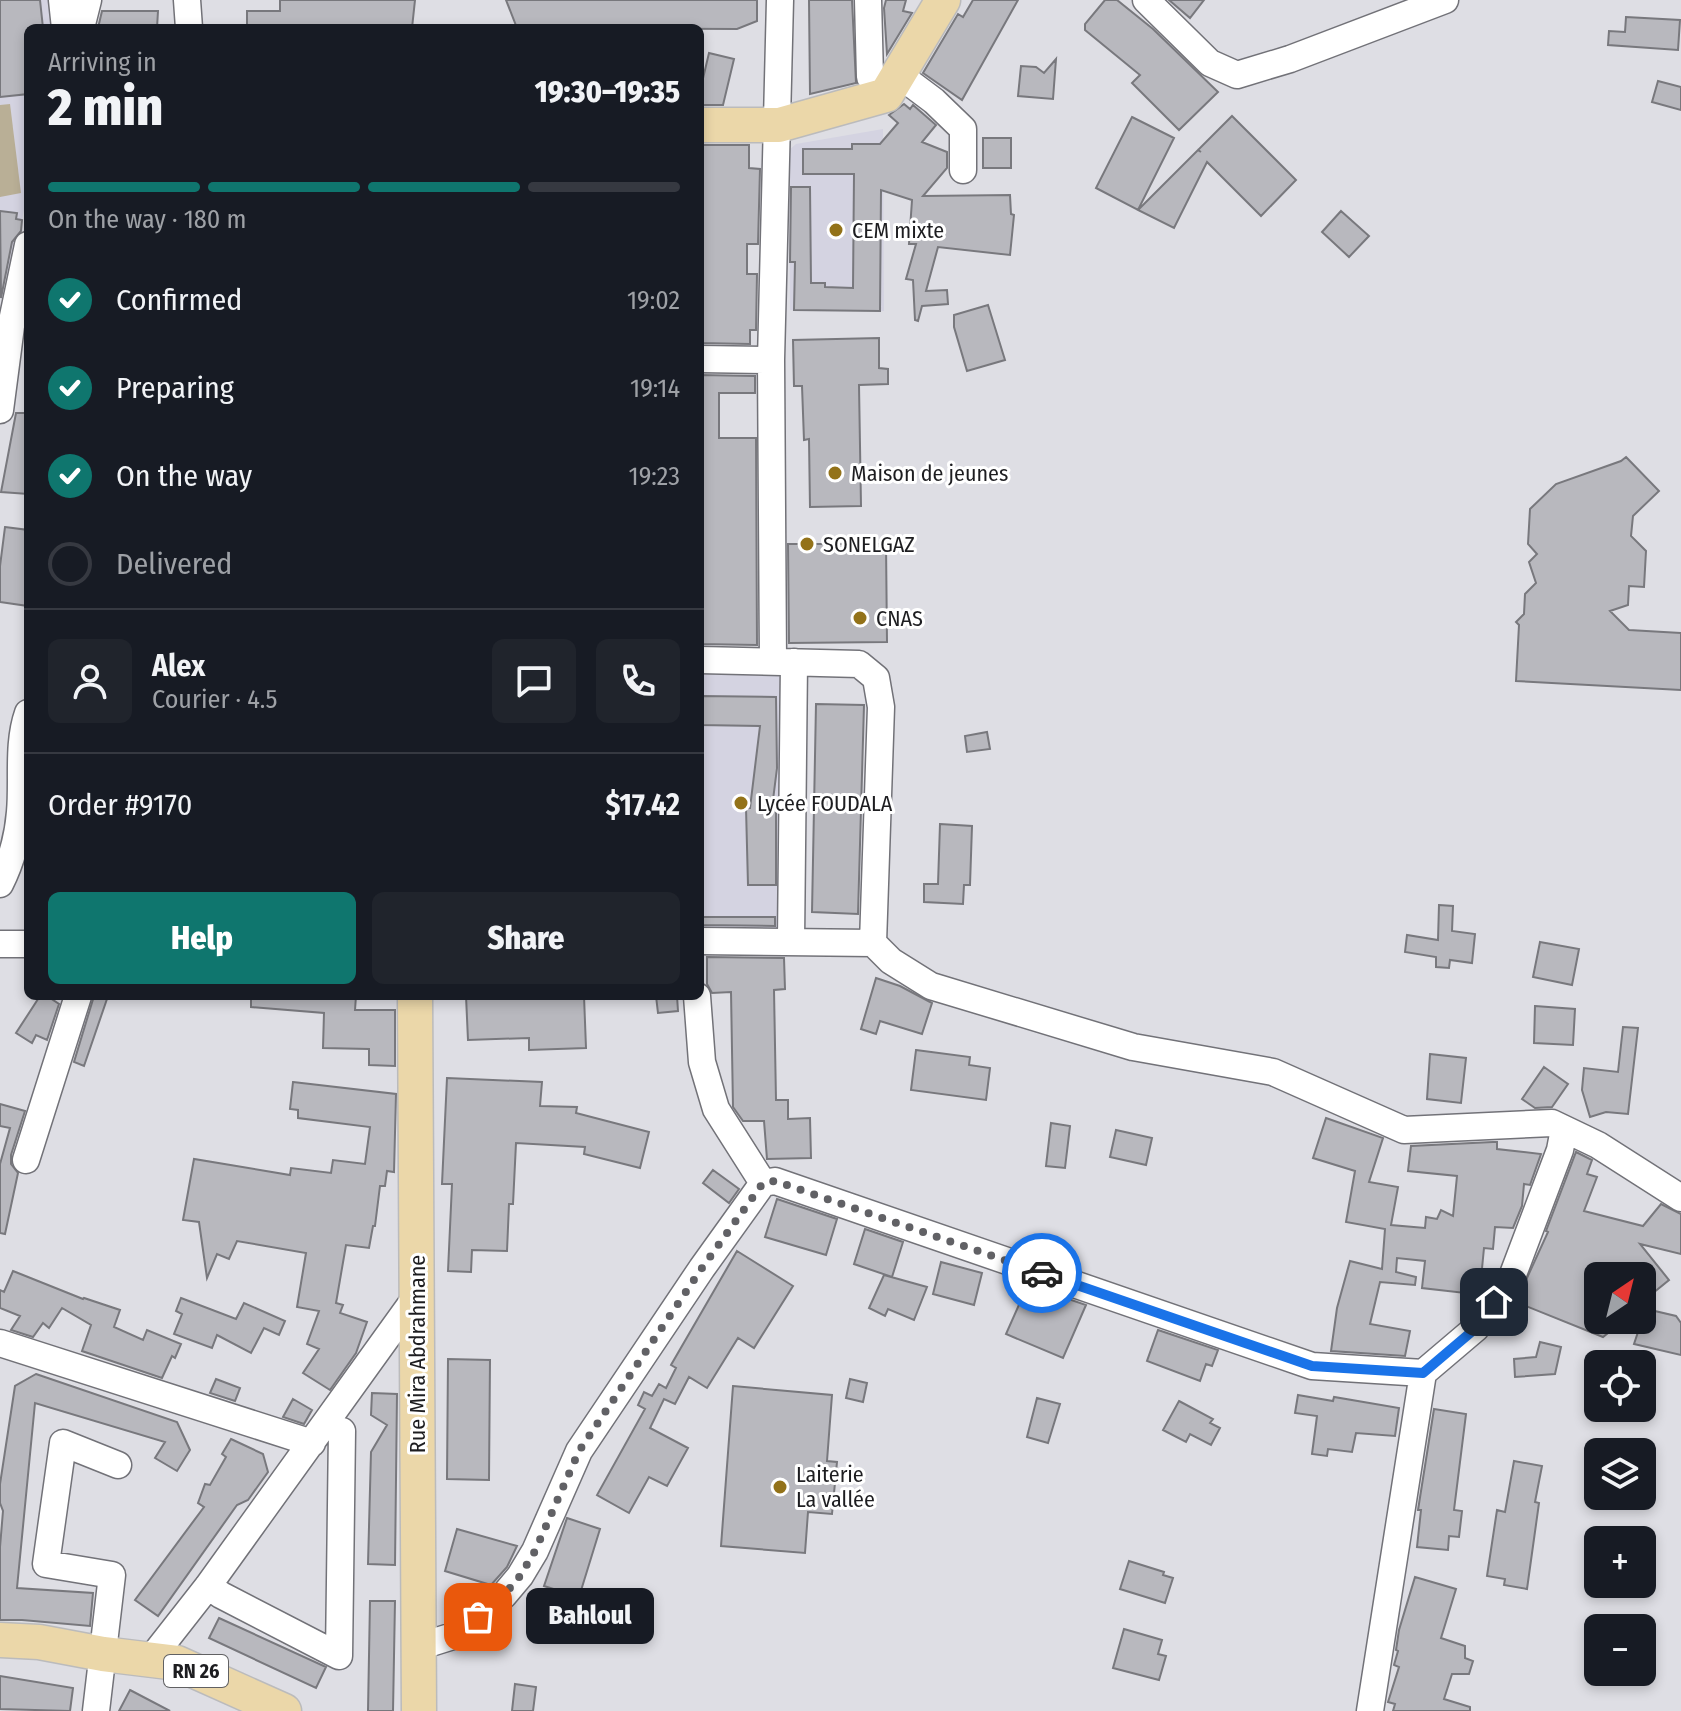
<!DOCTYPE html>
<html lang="en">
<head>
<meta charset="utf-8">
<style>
  :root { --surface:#171b24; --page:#20242c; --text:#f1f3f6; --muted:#9ea1a6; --line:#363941; --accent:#0f766e }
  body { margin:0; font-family:"Fira Sans Condensed",sans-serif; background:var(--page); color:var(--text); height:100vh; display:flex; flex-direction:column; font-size:30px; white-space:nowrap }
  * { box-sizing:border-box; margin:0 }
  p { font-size:26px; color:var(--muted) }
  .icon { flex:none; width:44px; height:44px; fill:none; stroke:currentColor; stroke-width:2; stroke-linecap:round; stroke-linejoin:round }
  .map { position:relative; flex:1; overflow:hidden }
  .drawer { position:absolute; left:24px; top:24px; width:680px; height:976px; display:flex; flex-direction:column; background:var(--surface); border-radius:12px; box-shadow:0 4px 12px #0003 }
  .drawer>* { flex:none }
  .needle { width:52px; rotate:35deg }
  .tools { position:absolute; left:1584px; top:1262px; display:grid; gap:16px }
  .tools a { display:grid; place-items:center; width:72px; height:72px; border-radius:12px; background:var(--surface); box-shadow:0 4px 12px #0003; font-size:40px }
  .pin { position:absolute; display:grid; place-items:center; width:68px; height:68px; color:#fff; margin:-34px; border-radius:16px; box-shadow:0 4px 12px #0006 }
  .courier { position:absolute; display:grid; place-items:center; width:80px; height:80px; margin:-40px; border:6px solid #1a73e8; border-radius:50%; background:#fff; color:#222; box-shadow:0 2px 10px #0007 }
  .bubble { position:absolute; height:56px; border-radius:12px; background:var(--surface); box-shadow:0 4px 12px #0003; font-size:26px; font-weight:800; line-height:56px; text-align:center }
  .overview em { font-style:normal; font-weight:800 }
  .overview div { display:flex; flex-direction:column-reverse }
  .overview { display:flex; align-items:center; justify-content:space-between; height:136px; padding:0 24px }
  h1 { font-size:52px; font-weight:800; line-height:60px }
  .bar { display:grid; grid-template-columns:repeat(4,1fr); gap:12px 8px; align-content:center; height:96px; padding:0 24px }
  .bar i { height:10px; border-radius:6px; background:var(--line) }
  .bar .active { background:var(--accent) }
  .bar p { grid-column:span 4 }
  .line { display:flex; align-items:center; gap:20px; padding:0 24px; border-top:2px solid var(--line) }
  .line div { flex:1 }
  .round { display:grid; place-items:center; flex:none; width:84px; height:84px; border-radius:12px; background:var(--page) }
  ol { padding:0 24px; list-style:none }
  li { display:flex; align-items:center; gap:24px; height:88px }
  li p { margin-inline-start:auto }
  li .icon { padding:8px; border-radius:50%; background:var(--accent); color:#fff; stroke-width:4 }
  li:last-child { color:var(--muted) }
  li i { width:44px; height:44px; border:4px solid var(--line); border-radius:50% }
  .primary-button { display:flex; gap:16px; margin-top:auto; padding:16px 24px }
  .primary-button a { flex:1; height:92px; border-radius:12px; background:var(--accent); color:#fff; font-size:32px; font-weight:800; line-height:92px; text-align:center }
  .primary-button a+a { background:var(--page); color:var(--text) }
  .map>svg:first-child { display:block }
</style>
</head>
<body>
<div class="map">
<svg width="1681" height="1711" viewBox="0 0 1681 1711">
  <rect width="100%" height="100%" fill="#dedee4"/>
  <path fill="#d4d3e1" d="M0 0H55L61 28H28V191L10 276 0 274Z
    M883 129 884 311 790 310 789 150 796 144Z
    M781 671 784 933 700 935V672Z"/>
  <path fill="#b9af96" d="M10 104 21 193 0 197V105Z"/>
  <path fill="#b8b8be" stroke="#78787d" stroke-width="2" d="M0 0H40L43 28H28V94L0 97Z
    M280 0H415L412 28H247V11H280Z
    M506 0H757V21L737 29 517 28Z
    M809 0H852L856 83 810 94Z
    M886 0H906L903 11 912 13 887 54 884 8Z
    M973 0H1018L962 100 923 73 958 14 963 17Z
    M1105 0H1117L1153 29 1218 92 1179 130 1132 83 1140 75 1085 30V24Z
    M1169 0H1204L1190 18Z
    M102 11H158L157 28H98Z
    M1626 17 1680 20 1678 50 1608 45 1609 31 1625 32Z
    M709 53 734 59 723 105H700V91Z
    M1056 59 1053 99 1018 96 1021 66 1036 67 1044 73Z
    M1658 81 1681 87V110L1652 102Z
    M904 104 910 109 913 105 936 125 922 142 947 152V168L923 196 1010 195 1011 214 1014 215 1010 255 938 247 926 291 947 290 948 304 922 306 918 321 915 320 913 280 906 279 916 244H909L912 200 881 190 880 311 794 310 795 262H790L791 187H810L811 283H825V287L853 288 854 174H803V149H852V144H880L898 123 889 115Z
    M1232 116 1296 180 1261 216 1207 162 1174 228 1138 210 1198 150 1201 152 1198 150Z
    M1132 117 1174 138 1138 210 1096 188Z
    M983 138H1011V168H983Z
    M700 145H749V168L760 169 758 244H747V274H757L756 330H750V344L700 343Z
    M0 211 17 213 16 219 22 220 21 231 12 242 1 298Z
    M1341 211 1369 236 1349 257 1322 232Z
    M988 305 1005 360 967 371 954 327V315Z
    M879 338V368L888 369V384L859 385 861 506 810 507 809 439 804 440 802 386H794L793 340Z
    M700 375 755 376V393H719V438H756L757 645 700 644Z
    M16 413H28V494L1 492Z
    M1626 457 1659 491 1633 516 1631 536 1646 551 1644 587 1629 586 1628 605 1610 611 1629 630 1681 633V690L1516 681 1519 625 1516 622 1524 614 1525 594 1536 583 1529 562 1537 554 1528 544 1530 509 1556 484 1621 461Z
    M5 527 28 530V606L0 602V566Z
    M788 544H886L887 642 789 643Z
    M700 696 776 697 777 768 772 808H776V885H748L746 808H750L760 726 700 725Z
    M816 704 864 705 858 914 812 912Z
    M987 732 990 749 967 752 965 736Z
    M940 824 972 826 970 885H964L963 904 924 902V884H938Z
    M1439 905 1453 906 1452 931 1475 934 1472 963 1450 960 1449 968 1436 967V957L1405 952 1407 935 1438 940Z
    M700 917H775V926L700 925Z
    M1540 942 1579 949 1572 985 1533 977Z
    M707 957 784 958 785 989 774 990 776 1100H788V1119L810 1118 811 1158 767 1159 764 1121H743L733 1107 731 992 712 993 707 984Z
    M876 978 900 986 932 1003 922 1034 880 1021 876 1034 861 1029Z
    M40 996H47L59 1004 47 1040 36 1035 32 1043 16 1033Z
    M94 996H108L84 1066 74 1062Z
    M251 996H356L355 1010H395V1066L369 1065V1049L323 1048 324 1013 251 1007Z
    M466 996H584L586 1048 529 1050V1038L468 1040Z
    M656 996H677L678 1011 658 1013Z
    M1535 1006 1575 1009 1573 1045 1534 1043Z
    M1623 1027 1638 1028 1628 1114 1606 1112 1590 1117 1582 1090 1584 1068 1618 1072Z
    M916 1050 970 1057 969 1065 990 1068 986 1100 911 1090Z
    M1430 1054 1466 1058 1461 1103 1427 1099Z
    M1544 1067 1568 1084 1552 1107 1535 1108 1522 1099Z
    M447 1078 542 1082 540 1106 577 1107 576 1113 649 1132 640 1168 584 1154 585 1147 516 1143 513 1204H509L507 1251 472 1250 471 1272 448 1271 452 1184H442Z
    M293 1082 396 1094 394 1172 387 1171 385 1186H380L375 1226H373L369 1248 346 1245 336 1303 343 1305 340 1313 367 1322 356 1353 330 1390 303 1373 319 1349 307 1344 319 1311 297 1307 306 1253 237 1241 229 1259 217 1254 207 1278 199 1222 183 1220 194 1159 290 1175 291 1168 331 1173 333 1160 365 1164 370 1127 298 1118V1110L290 1109Z
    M0 1104 25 1111 11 1155V1164L18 1173 5 1234 0 1233V1164L10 1128 0 1126Z
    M1326 1118 1383 1138 1369 1182 1398 1187 1391 1225 1425 1228 1426 1217 1437 1219 1441 1210 1453 1216 1457 1176 1408 1171 1411 1146 1493 1142H1497V1149L1541 1154 1530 1185 1524 1184 1522 1206 1513 1228 1495 1227 1493 1249 1484 1248 1480 1289 1467 1288 1465 1293 1422 1288 1425 1261 1397 1258 1396 1272 1416 1277 1415 1285 1380 1282 1370 1324 1410 1331 1405 1356 1331 1351 1337 1308 1350 1261 1382 1269 1385 1229 1346 1222 1355 1171 1313 1158Z
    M1051 1123 1070 1126 1065 1168 1046 1166Z
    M1116 1130 1152 1138 1146 1165 1110 1157Z
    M1576 1152 1592 1160 1587 1174 1597 1177 1584 1211 1643 1226 1661 1204 1681 1214V1254L1640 1244 1669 1280 1642 1302V1276H1598V1320H1624L1603 1337 1516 1302 1548 1232 1546 1231Z
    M713 1170 739 1189 729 1203 703 1183Z
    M777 1199 837 1219 826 1255 765 1237Z
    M865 1229 903 1242 892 1277 854 1264Z
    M737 1251 793 1286 754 1348 738 1338 707 1388 689 1377 675 1404 664 1399 650 1428 688 1448 667 1486 649 1477 629 1513 597 1495 645 1409 638 1405 644 1392 652 1396 659 1384 666 1388 676 1368 671 1365Z
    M941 1262 982 1273 974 1305 933 1294Z
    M13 1271 83 1299 84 1298 120 1310 114 1327 143 1340 147 1330 181 1344 175 1358 172 1356 162 1378 82 1351 91 1325 62 1308 49 1328 43 1323 33 1337 11 1330 20 1316 0 1308V1290L4 1292Z
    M884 1275 927 1287 914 1320 888 1309 885 1316 869 1308Z
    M1019 1282 1086 1305 1063 1358 1006 1334 1022 1298 1013 1295Z
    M181 1298 236 1319 244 1303 285 1321 279 1335 264 1328 251 1353 217 1335 212 1348 174 1334 182 1314 176 1311Z
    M1642 1308 1676 1316 1681 1323V1355L1634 1344 1642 1320Z
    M1158 1330 1218 1350 1212 1366 1206 1364 1200 1381 1147 1361Z
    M1540 1342 1561 1347 1555 1374 1515 1377 1514 1359 1536 1357Z
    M448 1359 490 1360 489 1480 447 1479Z
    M36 1374 177 1422 190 1450 177 1471 155 1458 165 1442 35 1403 17 1588 93 1593 90 1626 22 1620H0V1547L3 1511 0 1503V1484L15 1386Z
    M216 1379 240 1388 235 1401 210 1393Z
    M850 1379 867 1383 863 1402 846 1398Z
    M733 1386 832 1395 827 1461 837 1462 832 1514 808 1512 805 1553 721 1546Z
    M372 1393 397 1394 395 1565 368 1564 371 1452 387 1425 371 1415Z
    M1298 1395 1333 1401 1334 1397 1399 1408 1395 1436 1356 1433 1352 1452 1328 1449 1327 1456 1312 1454 1317 1416 1295 1413Z
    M1037 1398 1060 1404 1048 1443 1027 1437Z
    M293 1399 312 1410 304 1424 283 1417Z
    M1179 1401 1213 1419 1210 1423 1220 1428 1211 1445 1190 1434 1186 1442 1163 1430Z
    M1434 1409 1466 1414 1454 1510 1462 1511 1459 1537 1449 1536 1448 1550 1417 1547 1421 1510H1418Z
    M231 1439 263 1454 268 1472 248 1500 237 1505 158 1616 135 1600 204 1507 198 1503 205 1484 210 1485 226 1457 222 1454Z
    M1514 1461 1542 1466 1535 1502 1539 1503 1527 1589 1504 1585 1505 1579 1487 1576 1497 1510 1505 1512Z
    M567 1518 600 1529 579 1597 544 1586Z
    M457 1529 517 1546 507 1567 491 1585 445 1571Z
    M1129 1561 1164 1572 1163 1575 1173 1578 1165 1603 1120 1589Z
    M1415 1577 1456 1589 1441 1638 1465 1646V1658L1473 1661 1469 1674H1452L1444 1699 1470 1707V1711H1393L1395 1704 1388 1702 1399 1667 1394 1665 1398 1651 1396 1650 1399 1630Z
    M370 1601H395L393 1711H368Z
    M219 1618 326 1667 316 1688 209 1638Z
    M1124 1629 1162 1640 1158 1654 1166 1656 1159 1680 1113 1668Z
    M0 1676 73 1688 70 1711 0 1709Z
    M515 1684 536 1687 533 1711H512Z
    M130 1690 170 1711H119Z"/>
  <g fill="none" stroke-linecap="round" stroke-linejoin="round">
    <defs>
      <path id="minor" d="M62 0 65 28
        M187 0 189 28
        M868 0 870 77 886 95
        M1146 0 1210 63 1237 75 1290 59 1445 0
        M81 28 88 0
        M898 74 934 101 963 129V170
        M700 359 771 360
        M0 410 11 326 28 245
        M700 660 859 664 876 678 881 707 873 943
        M773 661 771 360 780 0
        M0 884C11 862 18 837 20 812 23 780 17 744 28 713
        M791 940 794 662
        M700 941 873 943 891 961 931 986 1133 1047 1273 1072 1404 1130 1552 1123 1598 1145 1681 1198
        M0 944H28
        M26 1160 78 996
        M763 1183 775 1181 1312 1366 1423 1373 1370 1711
        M0 1343 312 1443
        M1423 1373 1476 1328 1512 1277 1560 1150 1564 1129
        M208 1586 221 1595 339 1656 342 1431
        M418 1647 453 1636 504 1595 520 1576 535 1551 579 1451 702 1268 763 1183 716 1109 702 1062 697 996
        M150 1660 208 1586 416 1297
        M96 1711 112 1575 46 1564 63 1443 118 1465"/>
      <path id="major" d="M700 125H779L886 95 943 0
        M415 996 419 1711
        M0 1640 39 1642 103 1654 177 1663 284 1711"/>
    </defs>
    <use href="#minor" stroke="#727278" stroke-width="29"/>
    <use href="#major" stroke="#bbbbbc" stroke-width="37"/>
    <use href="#minor" stroke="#fff" stroke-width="26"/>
    <use href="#major" stroke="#ebd7a9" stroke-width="34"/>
  </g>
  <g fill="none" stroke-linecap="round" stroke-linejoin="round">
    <path stroke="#616165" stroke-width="8" stroke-dasharray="0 14.4" d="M478 1617 504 1595 520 1576 535 1551 579 1451 702 1268 763 1183 775 1181 1042 1273"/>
    <path stroke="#1a73e8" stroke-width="10" d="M1042 1273 1312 1366 1423 1373 1476 1328 1494 1302"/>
  </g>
  <g fill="#937219" stroke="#fff" stroke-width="3">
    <circle cx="836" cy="230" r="8"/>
    <circle cx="835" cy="473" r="8"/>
    <circle cx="807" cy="544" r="8"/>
    <circle cx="860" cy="618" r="8"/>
    <circle cx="741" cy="803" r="8"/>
    <circle cx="780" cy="1487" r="8"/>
  </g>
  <g text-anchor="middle" stroke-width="6" stroke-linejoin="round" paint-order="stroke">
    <rect fill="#fff" stroke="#616163" stroke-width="2" x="164" y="1655" width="64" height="32" rx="6"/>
    <g font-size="20" font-weight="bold" fill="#1d1d20">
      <text x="196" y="1678">RN 26</text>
    </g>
    <g font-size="22" fill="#1d1d20" stroke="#fff" text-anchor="start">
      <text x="852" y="238">CEM mixte</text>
      <text x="851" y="481">Maison de jeunes</text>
      <text x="823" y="552">SONELGAZ</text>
      <text x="876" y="626">CNAS</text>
      <text x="757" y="811">Lycée FOUDALA</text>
      <text x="796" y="1482">Laiterie<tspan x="796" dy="25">La vallée</tspan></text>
    </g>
    <g font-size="22" fill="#1d1d20" stroke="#fff">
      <text transform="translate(417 1354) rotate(-90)" y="8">Rue Mira Abdrahmane</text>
    </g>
  </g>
</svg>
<div class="tools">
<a><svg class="needle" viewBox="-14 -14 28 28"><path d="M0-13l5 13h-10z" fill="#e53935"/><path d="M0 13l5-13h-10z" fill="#9ea1a6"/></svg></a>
<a><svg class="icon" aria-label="locate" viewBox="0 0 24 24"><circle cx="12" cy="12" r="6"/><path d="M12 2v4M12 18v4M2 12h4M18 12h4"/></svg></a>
<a><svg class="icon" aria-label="layers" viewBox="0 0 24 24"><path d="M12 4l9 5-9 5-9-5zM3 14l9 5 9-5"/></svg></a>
<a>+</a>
<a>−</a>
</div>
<div class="pin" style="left:478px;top:1617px;background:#ea580c"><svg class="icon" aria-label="bag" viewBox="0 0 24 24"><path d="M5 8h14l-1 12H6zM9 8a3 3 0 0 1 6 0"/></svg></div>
<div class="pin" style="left:1494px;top:1302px;background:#1f2937"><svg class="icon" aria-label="home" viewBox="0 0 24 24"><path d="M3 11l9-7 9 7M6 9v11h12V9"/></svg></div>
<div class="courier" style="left:1042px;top:1273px"><svg class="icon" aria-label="car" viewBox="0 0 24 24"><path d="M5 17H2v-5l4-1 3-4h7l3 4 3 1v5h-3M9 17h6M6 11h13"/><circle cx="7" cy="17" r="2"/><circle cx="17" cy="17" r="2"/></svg></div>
<div class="bubble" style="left:526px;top:1588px;width:128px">Bahloul</div>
<section class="drawer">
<div class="overview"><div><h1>2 min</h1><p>Arriving in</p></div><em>19:30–19:35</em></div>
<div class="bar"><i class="active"></i><i class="active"></i><i class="active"></i><i></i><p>On the way · 180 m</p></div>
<ol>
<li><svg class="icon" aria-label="check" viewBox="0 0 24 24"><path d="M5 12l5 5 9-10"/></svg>Confirmed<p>19:02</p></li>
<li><svg class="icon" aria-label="check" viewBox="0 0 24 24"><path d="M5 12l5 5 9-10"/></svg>Preparing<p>19:14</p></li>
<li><svg class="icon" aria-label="check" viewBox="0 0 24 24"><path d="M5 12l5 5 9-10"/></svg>On the way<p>19:23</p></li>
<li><i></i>Delivered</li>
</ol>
<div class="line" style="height:144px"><a class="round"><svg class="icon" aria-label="person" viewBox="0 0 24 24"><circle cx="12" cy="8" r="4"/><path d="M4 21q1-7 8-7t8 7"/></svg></a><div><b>Alex</b><p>Courier · 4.5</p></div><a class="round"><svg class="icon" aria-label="chat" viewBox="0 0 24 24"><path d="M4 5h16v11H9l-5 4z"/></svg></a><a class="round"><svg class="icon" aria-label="phone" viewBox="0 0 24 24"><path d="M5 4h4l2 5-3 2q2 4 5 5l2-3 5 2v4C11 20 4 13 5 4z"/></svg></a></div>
<div class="line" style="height:104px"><div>Order #9170</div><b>$17.42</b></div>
<div class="primary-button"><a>Help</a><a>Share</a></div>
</section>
</div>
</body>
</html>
